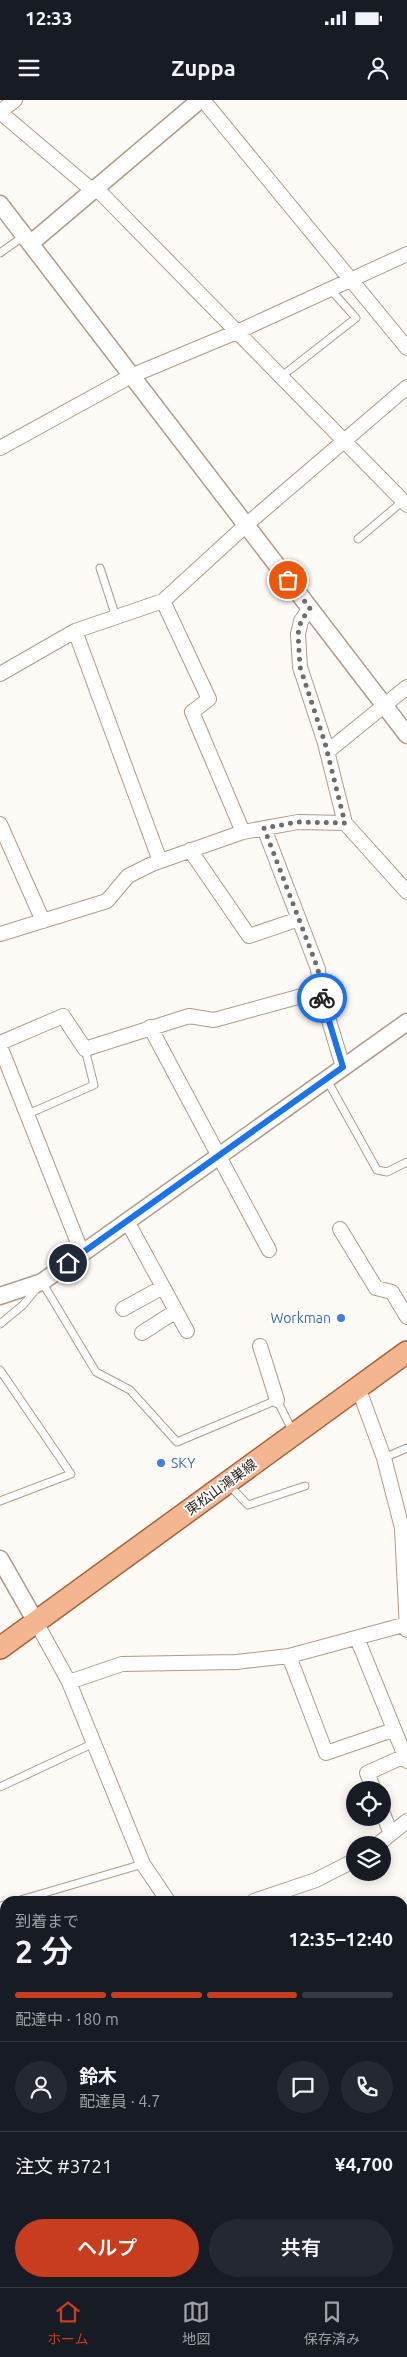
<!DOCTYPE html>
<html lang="ja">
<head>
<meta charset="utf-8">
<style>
  :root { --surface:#171b24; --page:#242831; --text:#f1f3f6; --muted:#9ea1a6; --line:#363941; --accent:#c73d1e }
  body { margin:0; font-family:Ubuntu,"Noto Sans JP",sans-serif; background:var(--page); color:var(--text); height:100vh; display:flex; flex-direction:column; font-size:19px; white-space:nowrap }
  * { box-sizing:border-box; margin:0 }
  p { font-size:16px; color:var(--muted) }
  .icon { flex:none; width:28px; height:28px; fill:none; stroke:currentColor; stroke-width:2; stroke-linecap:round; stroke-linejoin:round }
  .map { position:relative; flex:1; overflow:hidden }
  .sheet { position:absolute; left:0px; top:1796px; width:408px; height:391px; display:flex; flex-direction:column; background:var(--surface); border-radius:15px 15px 0 0; box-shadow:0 2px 12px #0003 }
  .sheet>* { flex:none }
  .fabs { position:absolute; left:346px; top:1681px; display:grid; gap:10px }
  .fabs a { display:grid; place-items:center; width:45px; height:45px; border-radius:50%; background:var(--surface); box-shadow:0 2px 12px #0003; font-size:25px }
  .pin { position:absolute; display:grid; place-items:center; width:42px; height:42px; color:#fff; margin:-21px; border:2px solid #fff; border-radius:50%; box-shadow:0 1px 5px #0007 }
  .courier { position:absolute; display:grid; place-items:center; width:50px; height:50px; margin:-25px; border:4px solid #1a73e8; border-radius:50%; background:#fff; color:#222; box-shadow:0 1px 6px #0007 }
  .overview em { font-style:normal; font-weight:600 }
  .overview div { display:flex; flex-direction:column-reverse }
  .overview { display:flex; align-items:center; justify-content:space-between; height:85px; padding:0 15px }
  h1 { font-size:32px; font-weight:600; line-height:38px }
  .bar { display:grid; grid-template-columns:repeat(4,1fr); gap:8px 5px; align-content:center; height:60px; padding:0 15px }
  .bar i { height:6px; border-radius:4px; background:var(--line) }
  .bar .active { background:var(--accent) }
  .bar p { grid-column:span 4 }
  .line { display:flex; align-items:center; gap:12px; padding:0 15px; border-top:1px solid var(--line) }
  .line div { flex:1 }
  .round { display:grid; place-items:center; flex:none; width:52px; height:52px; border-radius:26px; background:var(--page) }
  .primary-button { display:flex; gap:10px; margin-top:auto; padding:10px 15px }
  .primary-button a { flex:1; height:58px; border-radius:30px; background:var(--accent); color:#fff; font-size:20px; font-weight:600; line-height:58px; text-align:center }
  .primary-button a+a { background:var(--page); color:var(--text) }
  .status { display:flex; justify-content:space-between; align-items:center; height:35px; padding:0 25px; background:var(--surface); direction:ltr }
  .status svg { height:14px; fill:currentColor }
  header { display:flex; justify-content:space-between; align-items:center; height:65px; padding:0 15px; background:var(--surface); font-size:22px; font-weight:600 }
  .dock { display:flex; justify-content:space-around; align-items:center; height:70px; border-top:1px solid var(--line); background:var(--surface); font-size:14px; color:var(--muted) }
  .dock a { display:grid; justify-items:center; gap:2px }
  .dock .active { color:var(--accent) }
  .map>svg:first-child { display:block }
</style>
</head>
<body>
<div class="status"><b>12:33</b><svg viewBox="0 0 49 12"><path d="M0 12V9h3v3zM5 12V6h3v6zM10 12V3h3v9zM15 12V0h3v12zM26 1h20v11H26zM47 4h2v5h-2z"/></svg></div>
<header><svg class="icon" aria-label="menu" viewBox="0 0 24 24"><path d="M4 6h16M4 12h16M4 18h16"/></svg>Zuppa<svg class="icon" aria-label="person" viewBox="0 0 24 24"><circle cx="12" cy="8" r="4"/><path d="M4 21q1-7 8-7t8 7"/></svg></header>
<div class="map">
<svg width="407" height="2187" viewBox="0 0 407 2187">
  <rect width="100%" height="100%" fill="#fefaf6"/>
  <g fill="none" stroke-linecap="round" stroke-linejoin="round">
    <defs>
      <path id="service" d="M0 153 24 136
        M282 276 356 218 330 189
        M358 439 403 401
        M100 468 116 517
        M327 980 377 1070 387 1072 407 1062
        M28 1014 94 985 85 949
        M0 1224 23 1205 42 1182 96 1272 130 1290 177 1342 277 1300 293 1332
        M0 1270 71 1374 0 1401
        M384 1358 407 1348
        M229 1385 248 1405 305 1386
        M0 1687 94 1643
        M17 1801 143 1764
        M0 1806 5 1805
        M402 1893 407 1903
        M0 2099 5 2097"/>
      <path id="minor" d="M15 0 0 12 92 90
        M203 0 407 248
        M95 87 407 405
        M0 348 131 276 239 231 407 154
        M163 501 209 599 192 612 243 732
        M310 508 301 521 298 534 300 567 325 643 345 723 407 792
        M0 574 75 531
        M327 652 407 587
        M0 724 43 821
        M264 728 318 869 320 891 343 967
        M190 750 249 836 299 819
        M160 761 75 531 163 501 246 425 407 287
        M0 834 107 801 128 776 152 764 243 732 298 722 345 723
        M150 927 269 1150
        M0 943 63 916 85 949 189 916 214 920 320 891
        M0 946 82 1153
        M127 1121 187 1231
        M340 1129 376 1188 392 1192 407 1217
        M123 1209 163 1187
        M142 1233 176 1211
        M260 1246 277 1300
        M356 1289 362 1298 384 1358 402 1428 407 1530
        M36 1522 69 1582 143 1764 168 1801
        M357 1538 407 1661
        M289 1556 326 1653 393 1630
        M69 1582 122 1564 236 1562 289 1556 407 1524
        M374 1690 367 1673 405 1656
        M382 1711 391 1734
        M377 1745 407 1721
        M254 1801 316 1780 355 1760
        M402 1881 407 1879
        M0 2029 5 2027
        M0 2167 5 2173
        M13 2182 17 2187
        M380 2182 384 2187"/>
      <path id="tertiary" d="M0 104 407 635
        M31 143 200 0
        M0 1196 42 1182 407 922
        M0 1459 36 1522"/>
      <path id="primary" d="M0 1548 407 1252"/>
    </defs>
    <use href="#service" stroke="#b09b88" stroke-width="9"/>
    <use href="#minor" stroke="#b09b88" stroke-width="16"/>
    <use href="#tertiary" stroke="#b09b88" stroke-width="19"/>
    <use href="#primary" stroke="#a76237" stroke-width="24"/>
    <use href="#service" stroke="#fff" stroke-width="7"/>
    <use href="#minor" stroke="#fff" stroke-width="14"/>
    <use href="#tertiary" stroke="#fff" stroke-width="16"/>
    <use href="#primary" stroke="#f4b691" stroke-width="21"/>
  </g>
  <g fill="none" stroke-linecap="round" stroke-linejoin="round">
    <path stroke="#726c66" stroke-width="5" stroke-dasharray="0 9" d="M288 480 310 508 301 521 298 534 300 567 325 643 345 723 298 722 264 728 318 869 322 898"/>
    <path stroke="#1a73e8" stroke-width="6" d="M68 1163 343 967 322 898"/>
  </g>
  <g fill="#3f7fe0" stroke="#fff" stroke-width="2">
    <circle cx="341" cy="1218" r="5"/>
    <circle cx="161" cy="1363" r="5"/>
  </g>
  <g text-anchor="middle" stroke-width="4" stroke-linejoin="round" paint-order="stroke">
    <g font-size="14" fill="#366cbe" stroke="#fff" text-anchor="end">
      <text x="331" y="1223">Workman</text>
      <text x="171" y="1368" text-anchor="start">SKY</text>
    </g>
    <g font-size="14" fill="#271f18" stroke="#fff">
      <text transform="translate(221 1387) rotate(-36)" y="5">東松山鴻巣線</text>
    </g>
  </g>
</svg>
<div class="fabs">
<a><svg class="icon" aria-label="locate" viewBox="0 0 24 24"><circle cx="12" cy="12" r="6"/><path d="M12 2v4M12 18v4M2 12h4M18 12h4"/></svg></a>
<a><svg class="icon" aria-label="layers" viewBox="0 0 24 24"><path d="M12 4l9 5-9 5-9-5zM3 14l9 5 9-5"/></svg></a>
</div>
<div class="pin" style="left:288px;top:480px;background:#ea580c"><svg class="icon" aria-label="bag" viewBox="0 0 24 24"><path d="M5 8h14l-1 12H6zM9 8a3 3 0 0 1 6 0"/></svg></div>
<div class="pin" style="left:68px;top:1163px;background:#1f2937"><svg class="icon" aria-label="home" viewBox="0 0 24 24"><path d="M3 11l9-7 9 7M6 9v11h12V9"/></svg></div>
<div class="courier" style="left:322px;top:898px"><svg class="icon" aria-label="bike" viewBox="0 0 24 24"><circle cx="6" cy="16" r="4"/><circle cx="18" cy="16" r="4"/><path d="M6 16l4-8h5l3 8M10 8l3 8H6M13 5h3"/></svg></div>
<section class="sheet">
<div class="overview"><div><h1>2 分</h1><p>到着まで</p></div><em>12:35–12:40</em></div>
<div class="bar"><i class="active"></i><i class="active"></i><i class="active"></i><i></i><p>配達中 · 180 m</p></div>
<div class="line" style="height:90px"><a class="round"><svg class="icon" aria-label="person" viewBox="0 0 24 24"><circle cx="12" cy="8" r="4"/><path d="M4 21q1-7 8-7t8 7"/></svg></a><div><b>鈴木</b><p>配達員 · 4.7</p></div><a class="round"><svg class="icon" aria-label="chat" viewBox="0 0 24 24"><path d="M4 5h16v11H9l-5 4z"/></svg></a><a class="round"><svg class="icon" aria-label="phone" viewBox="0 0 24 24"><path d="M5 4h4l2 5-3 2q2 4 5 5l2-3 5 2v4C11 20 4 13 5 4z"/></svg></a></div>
<div class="line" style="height:65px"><div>注文 #3721</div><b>¥4,700</b></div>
<div class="primary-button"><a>ヘルプ</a><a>共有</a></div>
</section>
</div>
<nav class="dock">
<a class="active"><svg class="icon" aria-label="home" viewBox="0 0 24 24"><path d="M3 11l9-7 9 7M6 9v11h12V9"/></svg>ホーム</a>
<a><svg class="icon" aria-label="map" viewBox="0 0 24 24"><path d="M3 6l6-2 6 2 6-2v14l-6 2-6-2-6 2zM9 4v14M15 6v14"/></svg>地図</a>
<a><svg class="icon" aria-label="saved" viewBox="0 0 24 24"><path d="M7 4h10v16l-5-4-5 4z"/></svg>保存済み</a>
</nav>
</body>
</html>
